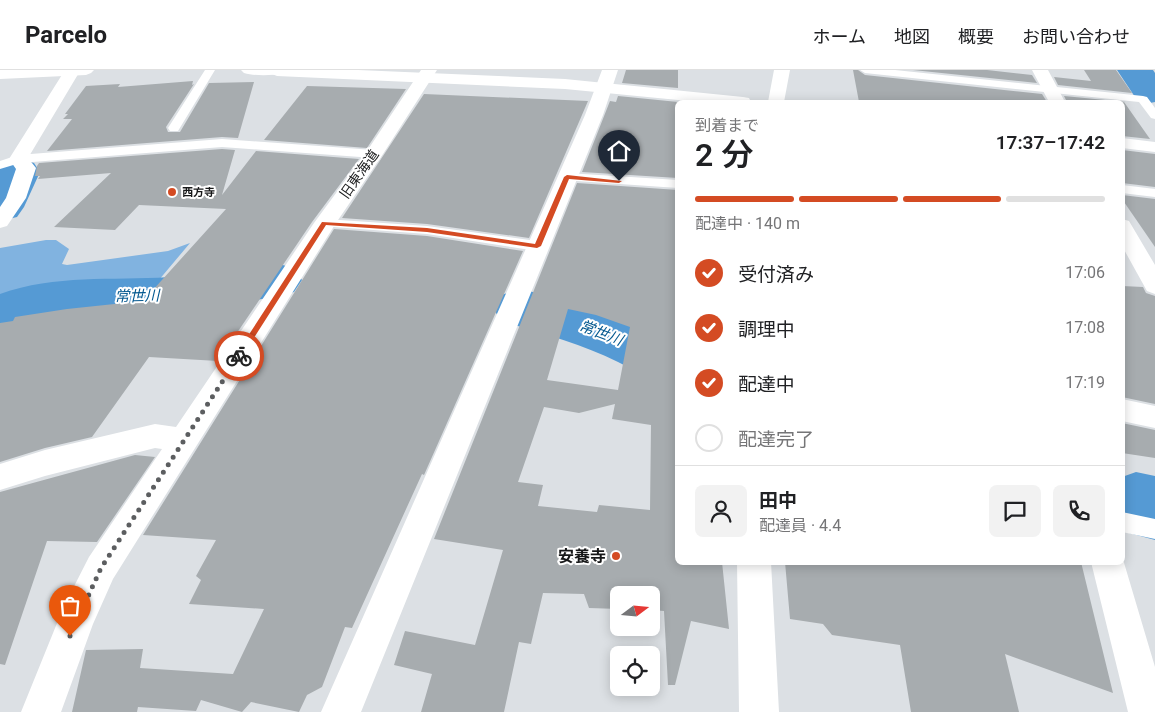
<!DOCTYPE html>
<html lang="ja">
<head>
<meta charset="utf-8">
<style>
  :root { --surface:#fff; --page:#f2f2f2; --text:#202124; --muted:#757577; --line:#e0e0e0; --accent:#d44b23 }
  body { margin:0; font-family:Roboto,"Noto Sans JP",sans-serif; background:var(--page); color:var(--text); height:100vh; display:flex; flex-direction:column; font-size:19px; white-space:nowrap }
  * { box-sizing:border-box; margin:0 }
  p { font-size:16px; color:var(--muted) }
  .icon { flex:none; width:28px; height:28px; fill:none; stroke:currentColor; stroke-width:2; stroke-linecap:round; stroke-linejoin:round }
  .map { position:relative; flex:1; overflow:hidden }
  .side { position:absolute; left:675px; top:30px; width:450px; height:465px; display:flex; flex-direction:column; background:var(--surface); border-radius:8px; box-shadow:0 2px 12px #0003 }
  .side>* { flex:none }
  .needle { width:32px; rotate:74deg }
  .controls { position:absolute; left:610px; top:516px; display:grid; gap:10px }
  .controls a { display:grid; place-items:center; width:50px; height:50px; border-radius:8px; background:var(--surface); box-shadow:0 2px 12px #0003; font-size:25px }
  .pin { position:absolute; display:grid; place-items:center; width:42px; height:42px; color:#fff; margin:-51px -21px; border-radius:50% 50% 50% 0; rotate:-45deg; box-shadow:0 0 5px #0007 }
  .pin .icon { rotate:45deg }
  .courier { position:absolute; display:grid; place-items:center; width:50px; height:50px; margin:-25px; border:4px solid #d44b23; border-radius:50%; background:#fff; color:#222; box-shadow:0 1px 6px #0007 }
  .overview em { font-style:normal; font-weight:600 }
  .overview div { display:flex; flex-direction:column-reverse }
  .overview { display:flex; align-items:center; justify-content:space-between; height:85px; padding:0 20px }
  h1 { font-size:32px; font-weight:600; line-height:38px }
  .bar { display:grid; grid-template-columns:repeat(4,1fr); gap:8px 5px; align-content:center; height:60px; padding:0 20px }
  .bar i { height:6px; border-radius:4px; background:var(--line) }
  .bar .current { background:var(--accent) }
  .bar p { grid-column:span 4 }
  .line { display:flex; align-items:center; gap:12px; padding:0 20px; border-top:1px solid var(--line) }
  .line div { flex:1 }
  .round { display:grid; place-items:center; flex:none; width:52px; height:52px; border-radius:8px; background:var(--page) }
  ol { padding:0 20px; list-style:none }
  li { display:flex; align-items:center; gap:15px; height:55px }
  li p { margin-inline-start:auto }
  li .icon { padding:5px; border-radius:50%; background:var(--accent); color:#fff; stroke-width:4 }
  li:last-child { color:var(--muted) }
  li i { width:28px; height:28px; border:2px solid var(--line); border-radius:50% }
  header { display:flex; align-items:center; gap:30px; box-sizing:border-box; height:70px; padding:0 25px; background:var(--surface); border-bottom:1px solid var(--line) }
  header strong { font-size:24px }
  nav { display:flex; gap:28px; margin-inline-start:auto; font-size:18px }
  .map>svg:first-child { display:block }
</style>
</head>
<body>
<header>
<strong>Parcelo</strong>
<nav><a>ホーム</a><a>地図</a><a>概要</a><a>お問い合わせ</a></nav>
</header>
<div class="map">
<svg width="1155" height="642" viewBox="0 0 1155 642">
  <rect width="100%" height="100%" fill="#dce0e4"/>
  <path fill="#81b3e0" d="M46 170H56L69 179 62 194 67 195 168 181 190 173 148 223 66 225 27 233 0 242V178Z"/>
  <g fill="none" stroke-linecap="round" stroke-linejoin="round">
    <path fill="#559ad4" fill-rule="evenodd" d="M1117 0H1153L1155 3V32L1150 33 1137 30Z
      M18 89 34 93 40 102 24 137 17 147 0 151V96L2 93Z
      M275 193 294 198 302 210 294 222 275 227 170 243 60 246 42 250 0 264V224C56 204 111 211 169 207 205 204 240 197 275 193Z
      M521 219C574 233 628 246 678 271V320C653 313 640 303 618 292 581 274 541 263 501 251L493 238 501 225Z
      M1136 402 1155 406V470L1122 461V407Z"/>
  </g>
  <path fill="#a7acaf" fill-rule="evenodd" d="M626 0H678V18L622 13Z
    M853 0H858L865 5 1042 24 1047 32H859Z
    M913 0H987L1032 5 1037 13Z
    M1084 0H1116L1132 23 1058 15 1054 7 1091 11Z
    M193 11 192 15 194 14 166 57 168 62H180L209 13 254 12 238 68 222 67 47 81 72 49H63L68 44H65L86 16 120 14 118 17Z
    M307 16 406 19 367 78 264 70Z
    M424 24 588 31 529 168 427 154 342 148Z
    M618 26 678 32V108L582 102 610 31 616 32Z
    M1064 26 1126 32H1124L1150 69 1122 66V32H1067Z
    M222 79 235 80 222 125 256 81 359 89 312 152 218 291 149 287 92 367 45 378 0 392V253L13 251 15 247 67 239 143 231 226 139 139 135 115 160 54 157 111 103 38 109 40 106H35L37 96 39 93Z
    M1122 80 1155 84V117L1122 113Z
    M577 113 678 120V492H722L729 559 691 551 675 615H668L664 541 651 540V525H619V539L589 538 584 524 543 523 531 574 519 572 504 642H421L432 604 394 595 405 561 475 575 503 480 434 469ZM568 239 596 245 630 257 618 320 547 310ZM615 334 612 349 651 355 650 440 599 435 597 442 538 436 543 415 518 412 544 337 579 343Z
    M1122 125 1155 129V177L1122 129Z
    M334 159 427 166 523 181 424 405 422 404 352 558 345 557 322 617 307 625 299 642 251 632 242 642 201 630 196 641 138 637 137 642H72L86 580 143 579 140 598 233 604 264 539 189 534 201 510 196 506 216 470 143 465Z
    M1122 216 1143 217 1146 223 1155 226V334L1122 327Z
    M1122 353 1155 360V388L1122 383Z
    M135 385 155 387 97 472 47 471 5 595 0 594V422Z
    M785 492H1081L1113 623 1005 584 1019 642H911L900 575 832 565 823 554 790 549Z"/>
  <g fill="none" stroke-linecap="round" stroke-linejoin="round">
    <path fill="#fff" fill-rule="evenodd" d="M205 0H215L178 61H170L168 58Z
      M860 0H895L1143 26 1147 27 1155 38V49L1151 48 1139 32 865 3Z
      M222 69 374 80 380 84 374 88 222 77 20 93 0 99V91L18 85Z
      M567 103 678 110V118L562 110 560 107Z
      M1122 115 1155 119V127L1122 123Z
      M325 149 427 156 537 171 542 173 544 176 542 179 537 181 427 164 320 156 318 153 320 150Z
      M1122 442 1155 449V469L1122 462Z"/>
    <path fill="#fff" fill-rule="evenodd" d="M65 0 80 1 28 88 36 98 26 128 7 156 0 158V137L6 128 16 99 9 89Z
      M421 0H437L383 84 336 153 113 509 93 554 61 642H21L64 536 89 487 162 379 155 378 45 406 0 420V394L45 380 155 354 176 357 314 153 367 81Z
      M602 0H618L603 45 361 642H321L585 45Z
      M774 0H790L784 32H768Z
      M1032 0H1048L1065 32H1049Z
      M1122 149 1129 151 1155 195V224L1147 221 1122 176Z
      M1122 329 1155 336V358L1122 351Z
      M1122 486 1155 597V642H1128L1091 492H1122Z
      M737 492H771L779 642H739Z"/>
    <path fill="#fff" fill-rule="evenodd" d="M270 0H358L565 9 743 27 749 28 751 32H699L565 19 277 6 272 4Z
      M1122 68 1155 72V82L1122 78Z"/>
    <path fill="#fff" fill-rule="evenodd" d="M0 0H94L91 3 86 5 0 9Z
      M241 0H286L283 3C272 6 255 6 244 3Z"/>
  </g>
  <path fill="#d44b23" d="M567 105 622 111 619 113 569 109 541 176 537 178 427 162 326 155 241 288H239L235 286 322 152 427 158 535 174 564 107Z"/>
  <g fill="none" stroke-linecap="round" stroke-linejoin="round">
    <path stroke="#5c5e60" stroke-width="5" stroke-dasharray="0 9" d="M70 566 101 498 239 286"/>
  </g>
  <g fill="#d44b23" stroke="#fff" stroke-width="2">
    <circle cx="172" cy="122" r="5"/>
    <circle cx="616" cy="486" r="5"/>
  </g>
  <g text-anchor="middle" stroke-width="4" stroke-linejoin="round" paint-order="stroke">
    <g font-size="11" font-weight="bold" fill="#171819" stroke="#fff" text-anchor="start">
      <text x="182" y="126">西方寺</text>
    </g>
    <g font-size="14" fill="#171819" stroke="#fff">
      <text transform="translate(359 104) rotate(-55)" y="5">旧東海道</text>
    </g>
    <g font-size="15" font-style="italic" fill="#055990" stroke="#fff">
      <text transform="translate(137 226) rotate(-1)" y="5">常世川</text>
      <text transform="translate(601 263) rotate(21)" y="5">常世川</text>
    </g>
    <g font-size="16" font-weight="bold" fill="#171819" stroke="#fff" text-anchor="end">
      <text x="606" y="492">安養寺</text>
    </g>
  </g>
</svg>
<div class="controls">
<a><svg class="needle" viewBox="-14 -14 28 28"><path d="M0-13l5 13h-10z" fill="#e53935"/><path d="M0 13l5-13h-10z" fill="#757577"/></svg></a>
<a><svg class="icon" aria-label="locate" viewBox="0 0 24 24"><circle cx="12" cy="12" r="6"/><path d="M12 2v4M12 18v4M2 12h4M18 12h4"/></svg></a>
</div>
<div class="pin" style="left:70px;top:566px;background:#ea580c"><svg class="icon" aria-label="bag" viewBox="0 0 24 24"><path d="M5 8h14l-1 12H6zM9 8a3 3 0 0 1 6 0"/></svg></div>
<div class="pin" style="left:619px;top:111px;background:#1f2937"><svg class="icon" aria-label="home" viewBox="0 0 24 24"><path d="M3 11l9-7 9 7M6 9v11h12V9"/></svg></div>
<div class="courier" style="left:239px;top:286px"><svg class="icon" aria-label="bike" viewBox="0 0 24 24"><circle cx="6" cy="16" r="4"/><circle cx="18" cy="16" r="4"/><path d="M6 16l4-8h5l3 8M10 8l3 8H6M13 5h3"/></svg></div>
<section class="side">
<div class="overview"><div><h1>2 分</h1><p>到着まで</p></div><em>17:37–17:42</em></div>
<div class="bar"><i class="current"></i><i class="current"></i><i class="current"></i><i></i><p>配達中 · 140 m</p></div>
<ol>
<li><svg class="icon" aria-label="check" viewBox="0 0 24 24"><path d="M5 12l5 5 9-10"/></svg>受付済み<p>17:06</p></li>
<li><svg class="icon" aria-label="check" viewBox="0 0 24 24"><path d="M5 12l5 5 9-10"/></svg>調理中<p>17:08</p></li>
<li><svg class="icon" aria-label="check" viewBox="0 0 24 24"><path d="M5 12l5 5 9-10"/></svg>配達中<p>17:19</p></li>
<li><i></i>配達完了</li>
</ol>
<div class="line" style="height:90px"><a class="round"><svg class="icon" aria-label="person" viewBox="0 0 24 24"><circle cx="12" cy="8" r="4"/><path d="M4 21q1-7 8-7t8 7"/></svg></a><div><b>田中</b><p>配達員 · 4.4</p></div><a class="round"><svg class="icon" aria-label="chat" viewBox="0 0 24 24"><path d="M4 5h16v11H9l-5 4z"/></svg></a><a class="round"><svg class="icon" aria-label="phone" viewBox="0 0 24 24"><path d="M5 4h4l2 5-3 2q2 4 5 5l2-3 5 2v4C11 20 4 13 5 4z"/></svg></a></div>
</section>
</div>
</body>
</html>
